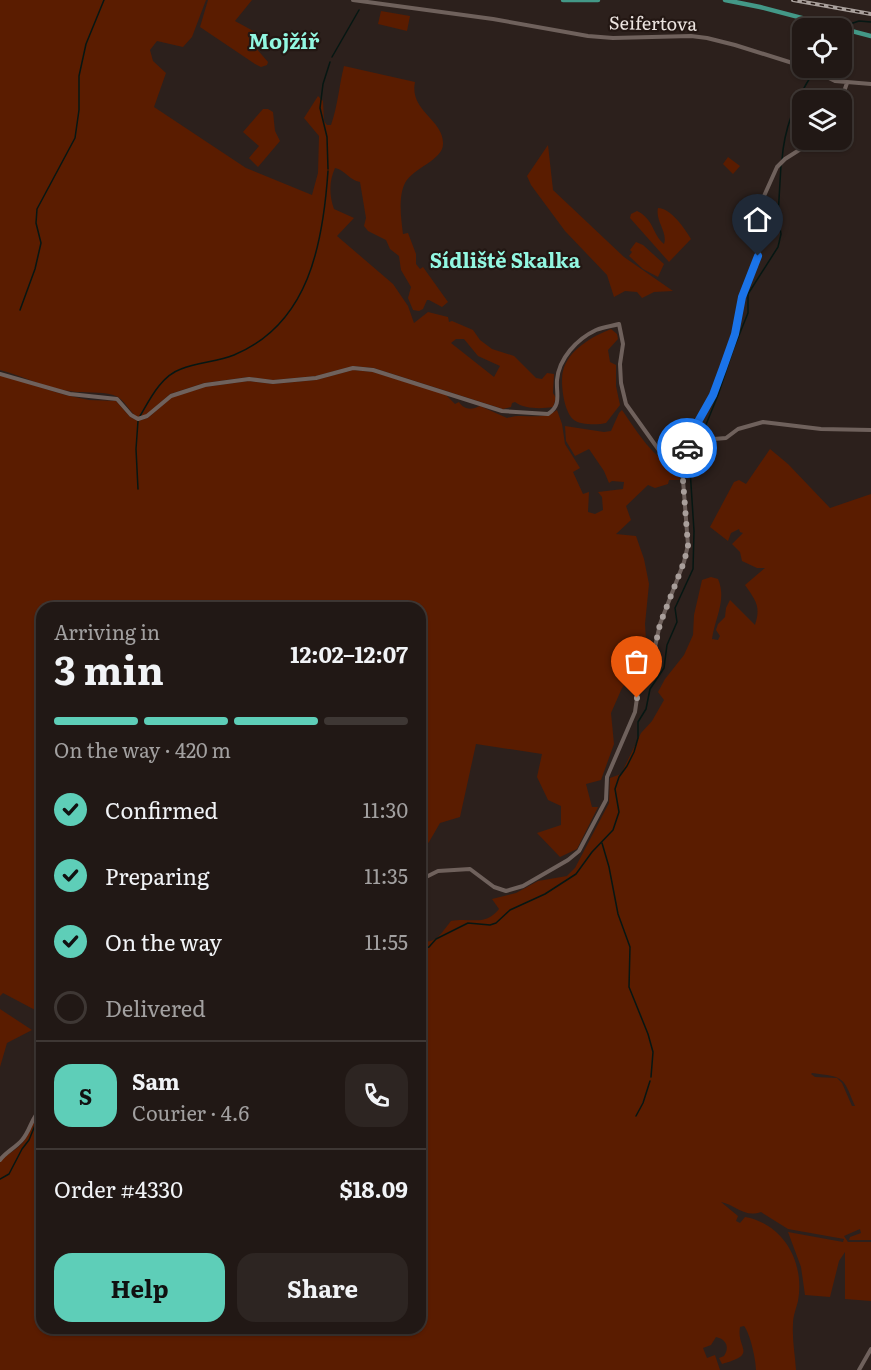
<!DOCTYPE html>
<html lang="en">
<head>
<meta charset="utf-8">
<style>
  :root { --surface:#211815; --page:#2d2522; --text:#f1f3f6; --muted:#a2a0a0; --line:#3e3734; --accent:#5eceb8 }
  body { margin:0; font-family:Literata,serif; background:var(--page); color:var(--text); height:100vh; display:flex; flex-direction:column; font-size:22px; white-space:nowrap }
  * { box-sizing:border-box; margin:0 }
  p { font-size:20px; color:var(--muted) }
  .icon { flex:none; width:33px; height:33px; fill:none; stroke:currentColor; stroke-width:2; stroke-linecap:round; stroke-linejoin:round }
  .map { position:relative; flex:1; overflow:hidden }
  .sheet { position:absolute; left:36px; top:602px; width:390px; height:732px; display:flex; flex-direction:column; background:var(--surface); border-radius:18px; box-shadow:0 2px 4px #0004,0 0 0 2px var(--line) }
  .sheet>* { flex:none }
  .fabs { position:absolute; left:792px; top:18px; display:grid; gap:12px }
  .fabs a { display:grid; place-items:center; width:60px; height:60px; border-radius:12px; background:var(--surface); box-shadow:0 2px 4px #0004,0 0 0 2px var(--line); font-size:30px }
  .pin { position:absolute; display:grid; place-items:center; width:51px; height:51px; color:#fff; margin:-62px -26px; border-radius:50% 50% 50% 0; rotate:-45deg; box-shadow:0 0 6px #0007 }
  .pin .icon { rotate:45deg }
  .courier { position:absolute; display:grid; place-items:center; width:60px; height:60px; margin:-30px; border:4px solid #1a73e8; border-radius:50%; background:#fff; color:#222; box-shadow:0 2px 8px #0007 }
  .head em { font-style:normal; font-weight:700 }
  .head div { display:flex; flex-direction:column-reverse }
  .head { display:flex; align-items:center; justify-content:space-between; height:102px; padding:0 18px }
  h1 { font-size:39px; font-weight:700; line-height:45px }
  .bar { display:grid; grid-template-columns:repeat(4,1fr); gap:9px 6px; align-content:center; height:72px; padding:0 18px }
  .bar i { height:8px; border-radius:4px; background:var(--line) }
  .bar .current { background:var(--accent) }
  .bar p { grid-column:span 4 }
  .line { display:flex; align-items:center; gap:15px; padding:0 18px; border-top:2px solid var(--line) }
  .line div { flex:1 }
  .round { display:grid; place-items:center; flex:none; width:63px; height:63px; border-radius:18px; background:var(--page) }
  ol { padding:0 18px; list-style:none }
  li { display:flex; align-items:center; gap:18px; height:66px }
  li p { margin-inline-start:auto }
  li .icon { padding:6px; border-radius:50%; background:var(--accent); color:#111; stroke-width:4 }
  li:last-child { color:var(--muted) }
  li i { width:33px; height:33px; border:3px solid var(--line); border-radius:50% }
  .button { display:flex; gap:12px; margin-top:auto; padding:12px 18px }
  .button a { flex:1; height:69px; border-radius:18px; background:var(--accent); color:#111; font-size:24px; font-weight:700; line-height:69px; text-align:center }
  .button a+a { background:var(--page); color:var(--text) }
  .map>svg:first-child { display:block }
</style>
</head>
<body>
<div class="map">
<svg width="871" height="1370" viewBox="0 0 871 1370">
  <rect width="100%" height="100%" fill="#2c201c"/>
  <path fill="#5a1c00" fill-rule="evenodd" d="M0 0H206L192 37 183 47 157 41 150 50 153 61 166 73 154 107 246 168 312 195 318 173 319 136 304 118 318 96 323 101 324 121 327 125H331C338 105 339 86 344 66L415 82C409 111 444 120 443 144 443 160 413 168 405 183 398 197 401 218 403 234L408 233 416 254V264L420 269 423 267 448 302 442 307 429 300H427L423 309 419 311 413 310 408 298 411 287 401 270 399 256 390 249 386 240 368 231 364 226 366 218 360 182C349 180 345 170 335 168 329 181 329 195 334 209L354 218 337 236 393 284 408 306 414 323 428 312 448 317 449 322 452 321 473 330 480 340 492 349 514 356 536 378 542 379 547 373 554 374 553 393 556 398 553 407C541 409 524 409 515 402L512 403 511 407 503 409 374 368 353 366 316 376 273 380 248 377 204 383 170 394 146 415 138 417C130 413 126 402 118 397 106 391 89 393 77 392 51 390 25 377 0 370ZM456 339H464L478 356 500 366 494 377 451 343Z
    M208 0H252L235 21 257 33 249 40 268 62 267 65 261 67 255 64 200 27Z
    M381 11 410 16 407 31 378 24Z
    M263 109H268L273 112 275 131 280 141 258 167 249 158 259 146 243 132Z
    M548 145 553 190 624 257 673 291 654 292 642 298 637 292 625 291 614 297 607 275 565 231 531 185 527 176Z
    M728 157 740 166 733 174 723 164Z
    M658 208C671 208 685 229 691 239L669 262 630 218 631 214 637 211C654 219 652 234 664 244 668 232 655 221 658 208Z
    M636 242 643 245 664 264 658 277 643 269 629 256 632 252 630 250Z
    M611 329 617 334 618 339 608 350 610 362 616 365V386L620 405 606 423C598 425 580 425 574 420 564 413 560 383 563 371 568 350 593 336 611 329Z
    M353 370 373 372 445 394 455 404 459 402C464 410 472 410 480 406L507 418C524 412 541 422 557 410L562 424 565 444 580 468 573 472 583 494 589 492 588 512 595 514 603 510 602 497 598 492 623 489 624 482 612 481 609 483 604 471 589 449 575 456 566 441 565 426 604 432 611 431 619 413 622 410C640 436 651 455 679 472L680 480H669L668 484 655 488 648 485 626 506 631 520 616 534 636 536 644 559 649 584 645 624 646 640 638 668 622 688 611 713 614 744 601 780 586 784 592 807H598L577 849 560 857 537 833 561 825V806L548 800 537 777 542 754 476 744 460 817 440 823 429 842 420 852V608H42V1008L37 1011 3 993 0 996V375L65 395 89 400 116 401 130 417 138 421 148 418 172 397 205 387 249 381 273 384 316 380Z
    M770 449 788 464 830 508 871 494V1240H849L850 1237 861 1233 860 1229 844 1236 848 1242H871V1301L845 1299V1252L839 1261 830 1297 805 1295 801 1267 788 1232 843 1242 844 1239 788 1229 761 1212C744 1218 736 1205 721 1202L738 1216 736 1221 740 1223 745 1217C784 1224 805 1263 798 1301 796 1309 793 1316 793 1324 792 1339 795 1355 796 1370H756C756 1360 750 1333 744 1326L740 1327C736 1349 759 1354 722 1364L719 1358 724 1356C730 1347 726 1339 716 1337L711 1345 703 1348 707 1358 715 1355 720 1370H0V1160C8 1154 18 1149 24 1141 31 1131 32 1119 42 1111V1328H420V941C436 945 442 932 451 921 471 917 485 927 499 909L492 899 516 893 538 881 567 876 575 868 609 803 610 778 621 774 641 733 652 721 664 700 658 692 665 679 684 655 693 635 694 615 702 580 711 577 718 579C727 600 715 618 712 639L718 640 720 636 716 630 718 624 725 617 726 608 730 600 755 625C761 606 756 601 745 585L765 568H757L742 561 740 552 732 544 743 533 740 532 739 529 731 533 728 541 710 527 734 482 739 480 746 484ZM812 1073C845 1077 843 1077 855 1106H852L842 1083 837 1078 815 1077 811 1074Z
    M0 1009 32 1030 7 1043 0 1067Z"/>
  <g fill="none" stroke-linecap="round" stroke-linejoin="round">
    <path stroke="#061713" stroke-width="1.5" d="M844 26 859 21 871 22
      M332 57 359 10
      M782 160C784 129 796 99 813 73
      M328 169 327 137 320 108 323 84 330 62
      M20 310 35 269 41 243 36 223 37 209 75 138 79 110V76L86 44 104 0
      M140 416C150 399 161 376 181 369 198 362 217 362 234 355 309 324 323 244 328 171
      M138 421 136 449 138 489
      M602 843 609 867 618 914 630 947 629 987 648 1034 653 1052 651 1077
      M420 949 429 947 436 939 468 923 490 925 496 923 510 910 545 894 576 874 592 852 613 830 619 812 615 789 619 777 627 766 634 752 638 738V722L646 709 650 689 664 668 667 645 677 622 675 608 693 569 694 531 690 469 692 459 718 395 733 350 748 313V294L778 247 781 234 778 216 781 165
      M636 1116 643 1103 650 1081
      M0 1179 9 1174 22 1149 29 1140 38 1118 42 1114"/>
    <path stroke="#6f615c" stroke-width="4" d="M353 0 493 19 588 36 613 38 691 36 707 38 735 45 802 66
      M808 68 835 81 871 84
      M841 100 847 83
      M0 374 70 394 117 399 131 415 138 419 147 416 171 396 205 385 249 379 273 382 316 378 353 368 373 370 502 411 548 414C562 405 556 394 557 380 559 358 577 339 596 330 604 327 612 326 619 324L623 344 620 364 621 383 626 404 666 460 682 467
      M695 427 714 439 726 438 738 429 763 422 821 429 871 430
      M420 880 438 871 470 869 494 887 506 891 523 886 568 860 579 851 606 800 607 777 635 712 639 684 651 665 660 624 684 562 688 545 682 467 690 438 713 395 735 334 742 297 758 256 760 244 756 219 764 196 777 167 785 159 815 140
      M0 1160C6 1152 15 1148 22 1140 31 1130 31 1117 42 1108
      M859 1370 871 1349"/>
    <path stroke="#439887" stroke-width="4.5" d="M563 0H598
      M725 0 760 7 871 36"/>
    <defs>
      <path id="rail" d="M793 0 871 14"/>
    </defs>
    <use href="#rail" stroke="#a9a09c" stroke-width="4"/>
    <use href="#rail" stroke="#231713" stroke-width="1.5" stroke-dasharray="4.5" stroke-linecap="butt"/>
  </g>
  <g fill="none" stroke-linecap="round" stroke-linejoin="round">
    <path stroke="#a99f9b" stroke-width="6" stroke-dasharray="0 10.8" d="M637 698 639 684 651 665 660 624 684 562 688 546 682 467 687 448"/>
    <path stroke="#1a73e8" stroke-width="8" d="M687 448 695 427 713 395 723 368 735 334 742 297 758 256"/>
  </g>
  <g text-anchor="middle" stroke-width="4.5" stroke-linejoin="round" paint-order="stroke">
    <g font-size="18" fill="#ece4e0" stroke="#231713">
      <text transform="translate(653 24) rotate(1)" y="6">Seifertova</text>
    </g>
    <g font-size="20" font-weight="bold" fill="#92f7e1" stroke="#231713">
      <text x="505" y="268">Sídliště Skalka</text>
    </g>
    <g font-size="21" font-weight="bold" fill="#92f7e1" stroke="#231713">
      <text x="284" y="49">Mojžíř</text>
    </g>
  </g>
</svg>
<div class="fabs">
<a><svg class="icon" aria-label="locate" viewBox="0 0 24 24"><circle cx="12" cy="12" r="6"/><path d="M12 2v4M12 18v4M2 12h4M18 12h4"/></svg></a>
<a><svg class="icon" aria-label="layers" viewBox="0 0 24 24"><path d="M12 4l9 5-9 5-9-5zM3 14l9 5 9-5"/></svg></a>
</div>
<div class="pin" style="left:637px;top:698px;background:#ea580c"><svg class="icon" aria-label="bag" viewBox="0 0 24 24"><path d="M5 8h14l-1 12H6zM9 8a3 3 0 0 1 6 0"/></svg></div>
<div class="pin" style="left:758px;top:256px;background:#1f2937"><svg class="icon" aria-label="home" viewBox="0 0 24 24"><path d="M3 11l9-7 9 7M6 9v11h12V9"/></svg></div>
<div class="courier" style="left:687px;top:448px"><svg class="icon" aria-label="car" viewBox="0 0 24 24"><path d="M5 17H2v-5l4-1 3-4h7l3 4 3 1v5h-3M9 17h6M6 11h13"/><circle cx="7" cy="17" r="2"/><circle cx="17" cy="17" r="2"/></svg></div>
<section class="sheet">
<div class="head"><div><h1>3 min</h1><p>Arriving in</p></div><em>12:02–12:07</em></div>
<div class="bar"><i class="current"></i><i class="current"></i><i class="current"></i><i></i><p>On the way · 420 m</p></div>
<ol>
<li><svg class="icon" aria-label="check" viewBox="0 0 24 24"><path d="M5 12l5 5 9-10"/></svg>Confirmed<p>11:30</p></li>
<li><svg class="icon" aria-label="check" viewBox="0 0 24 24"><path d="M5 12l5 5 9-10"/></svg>Preparing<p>11:35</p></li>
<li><svg class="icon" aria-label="check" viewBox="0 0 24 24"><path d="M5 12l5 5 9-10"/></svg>On the way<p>11:55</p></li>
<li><i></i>Delivered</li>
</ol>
<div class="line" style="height:108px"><b class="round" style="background:var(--accent);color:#111">S</b><div><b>Sam</b><p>Courier · 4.6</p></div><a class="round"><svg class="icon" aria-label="phone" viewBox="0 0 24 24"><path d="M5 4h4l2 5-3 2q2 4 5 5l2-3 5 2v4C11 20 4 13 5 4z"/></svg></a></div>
<div class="line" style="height:78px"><div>Order #4330</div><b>$18.09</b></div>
<div class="button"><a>Help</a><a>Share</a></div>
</section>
</div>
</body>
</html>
